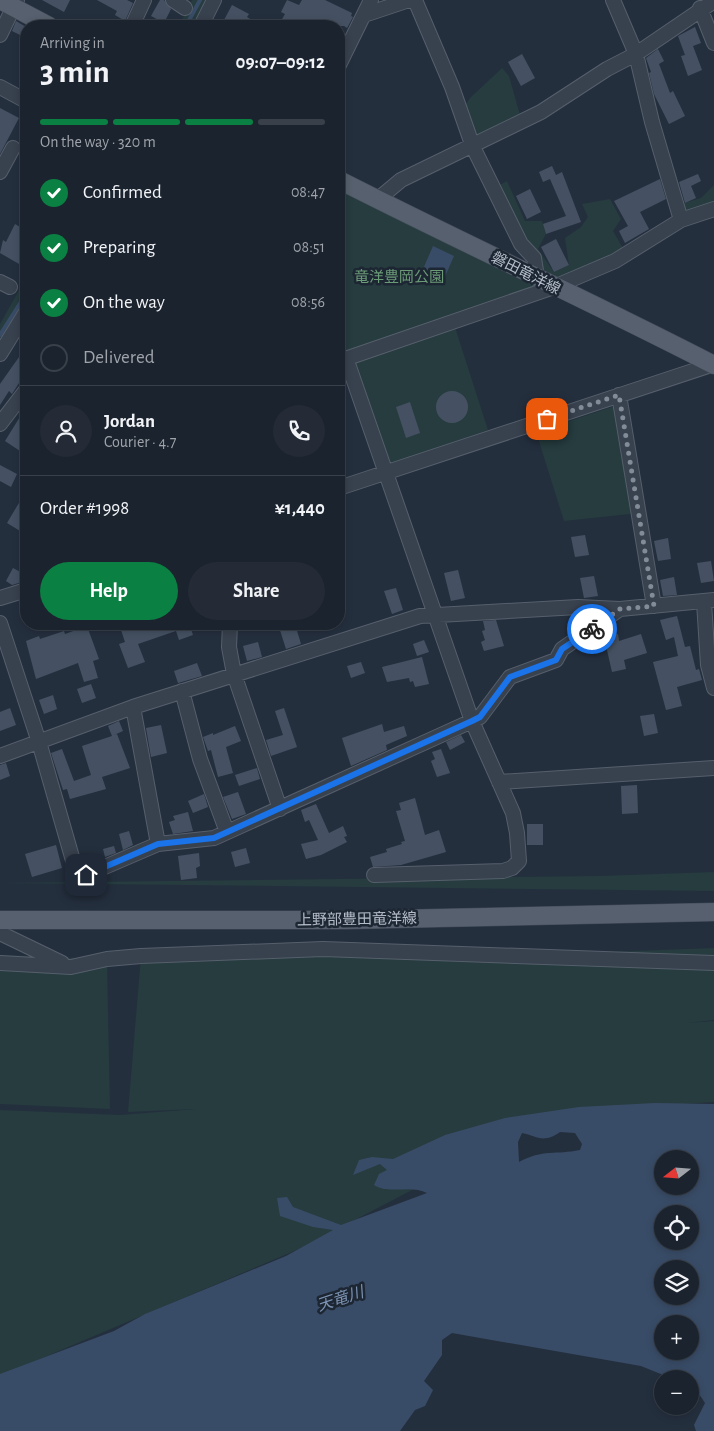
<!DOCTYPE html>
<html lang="en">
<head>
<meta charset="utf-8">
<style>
  :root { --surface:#1b232e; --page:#242b36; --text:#f1f3f6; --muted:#a0a4aa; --line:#39404a; --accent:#0b8043 }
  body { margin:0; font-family:"Alegreya Sans","Noto Sans JP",sans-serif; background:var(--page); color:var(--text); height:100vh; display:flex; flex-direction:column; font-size:19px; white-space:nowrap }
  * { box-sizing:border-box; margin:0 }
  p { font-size:16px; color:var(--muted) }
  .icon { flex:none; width:28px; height:28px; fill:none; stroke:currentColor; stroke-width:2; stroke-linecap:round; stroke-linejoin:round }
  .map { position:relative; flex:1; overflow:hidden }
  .drawer { position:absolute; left:20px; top:20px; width:325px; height:610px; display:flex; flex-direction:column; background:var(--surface); border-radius:20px; box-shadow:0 2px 8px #0003,0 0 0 1px var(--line) }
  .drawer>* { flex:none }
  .needle { width:32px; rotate:253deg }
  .fabs { position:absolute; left:654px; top:1150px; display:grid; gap:10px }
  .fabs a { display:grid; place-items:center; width:45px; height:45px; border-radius:50%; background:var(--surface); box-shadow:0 2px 8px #0003,0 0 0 1px var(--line); font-size:25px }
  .pin { position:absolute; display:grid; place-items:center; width:42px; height:42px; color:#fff; margin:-21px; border-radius:10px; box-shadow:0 2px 8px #0006 }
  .courier { position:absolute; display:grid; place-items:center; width:50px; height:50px; margin:-25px; border:4px solid #1a73e8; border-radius:50%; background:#fff; color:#222; box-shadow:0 1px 6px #0007 }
  .overview em { font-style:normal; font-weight:700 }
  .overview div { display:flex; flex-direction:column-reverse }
  .overview { display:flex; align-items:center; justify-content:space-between; height:85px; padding:0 20px }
  h1 { font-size:32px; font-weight:700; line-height:38px }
  .bar { display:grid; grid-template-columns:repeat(4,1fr); gap:8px 5px; align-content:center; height:60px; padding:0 20px }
  .bar i { height:6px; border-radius:4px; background:var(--line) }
  .bar .current { background:var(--accent) }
  .bar p { grid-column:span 4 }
  .line { display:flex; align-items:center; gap:12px; padding:0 20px; border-top:1px solid var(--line) }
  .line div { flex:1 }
  .round { display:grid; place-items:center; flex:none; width:52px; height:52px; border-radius:26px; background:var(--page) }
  ol { padding:0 20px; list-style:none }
  li { display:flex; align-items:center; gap:15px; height:55px }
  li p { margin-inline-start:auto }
  li .icon { padding:5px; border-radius:50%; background:var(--accent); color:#fff; stroke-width:4 }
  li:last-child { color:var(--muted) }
  li i { width:28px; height:28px; border:2px solid var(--line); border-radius:50% }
  .cta { display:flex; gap:10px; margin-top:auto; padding:10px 20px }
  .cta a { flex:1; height:58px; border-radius:30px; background:var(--accent); color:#fff; font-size:20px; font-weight:700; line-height:58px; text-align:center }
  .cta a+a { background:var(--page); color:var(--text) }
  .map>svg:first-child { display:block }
</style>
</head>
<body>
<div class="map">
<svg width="714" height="1431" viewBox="0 0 714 1431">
  <rect width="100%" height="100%" fill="#242f3e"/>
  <path fill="#263c3f" d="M192 0H214L200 26H179Z
    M502 68 509 76 520 115 478 139 461 111 470 98Z
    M339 180 554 287 453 321 488 430 384 467 348 358 339 360Z
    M507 181 525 221H542L546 234 538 249 554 272 569 265 565 238 581 227 588 217 582 204 610 199 621 219 613 231 624 250 592 271 546 282 496 187Z
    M714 185V207L680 218 677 205 701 198Z
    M26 278V311L0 353V324Z
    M621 404 639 513 564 521 536 432Z
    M714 872V891L0 883 599 876Z
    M714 948V1020L687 1023 714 1021V1102L534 1114 416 1188 299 1249 0 1376V1110L120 1115 196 1109 128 1112 141 956 475 957Z
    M0 955 107 959 110 1109 0 1104Z"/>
  <path fill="#394c67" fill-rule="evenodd" d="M433 246 454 256 444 279 423 269Z
    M655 1103 714 1104V1431H696L694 1425 705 1403 695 1388 690 1386V1379H673L641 1366 452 1333 442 1340V1355L424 1381 433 1390 425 1406 415 1410 400 1431H0V1374L114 1331 145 1314 286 1256 333 1230 313 1227 280 1216 277 1198 287 1197 293 1207 341 1225 427 1193C411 1184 389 1195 374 1185L379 1174 387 1170 380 1164 353 1175 359 1160 372 1157 393 1159 445 1135 505 1118 579 1107ZM560 1132 575 1133 582 1144 580 1150C556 1155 543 1149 519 1162L518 1142 522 1133C537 1136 543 1144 560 1132ZM662 1159H690V1186H662ZM662 1214H690V1241H662ZM662 1269H690V1296H662ZM662 1324H690V1351H662Z"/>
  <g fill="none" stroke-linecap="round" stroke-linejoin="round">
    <path stroke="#394c67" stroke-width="4" d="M186 26 200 0
      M0 335 26 294"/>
  </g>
  <path fill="#455162" d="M42 0H70L64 12Z
    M97 0H127L133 3 125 21 115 15 117 11Z
    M160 0H164L171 9 164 23 151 16Z
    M287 0 299 5 302 0H325L352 13 351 16 353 17 347 28 344 26H278L285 14 281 12Z
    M232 5 249 14 247 17 262 26H235L224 20Z
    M16 21 26 27V38L12 31Z
    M695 27 701 43 693 46 702 70 688 76 681 56 685 55 678 36Z
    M658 49 664 61 659 64 670 93 673 91 685 116 669 124 654 94 649 73 651 72 646 58Z
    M522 54 535 78 521 86 508 62Z
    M0 108 19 118 0 154Z
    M552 166 556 175 562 172 581 222 546 234 543 224 566 216 550 179 543 182 539 172Z
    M698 174 701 181 691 186 696 198 685 203 679 182Z
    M660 179 666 199 640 212 649 229 625 243 619 231 628 226 614 201Z
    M530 189 541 212 527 219 516 196Z
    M26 216V268L0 253 3 240 6 242 15 224 20 227Z
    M556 239 569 265 554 272 541 247Z
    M26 347V372L12 394 9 391 0 405V384Z
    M436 407a16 16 0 1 1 32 0a16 16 0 1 1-32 0Z
    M410 402 420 433 406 438 396 407Z
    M26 407V455L5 441Z
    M0 465 17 474 11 487 0 481Z
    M26 491V521L20 531 7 523Z
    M585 535 589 555 575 557 571 537Z
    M668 538 671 559 658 561 654 541Z
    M711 561 714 581 701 583 697 563Z
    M13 568 26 575 22 582 12 585 6 581Z
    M458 570 465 598 451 601 444 573Z
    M594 576 598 596 584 598 580 578Z
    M674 577 677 595 663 596 660 580Z
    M396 588 403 610 392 614 384 591Z
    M677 616 685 647 690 646 696 670 699 669 702 680 677 687 682 706 666 710 653 662 678 656 674 637 666 640 660 620Z
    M496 620 504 646 484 651 481 642 485 640 482 631 485 630 483 621Z
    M129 624H137L138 629 154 624H193L190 626 193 635 179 640 176 631 138 644 145 662 128 668 119 644 125 642 120 627Z
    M278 624H295L301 644 286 649Z
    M87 626 99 659 93 661 98 678 84 682 78 663 36 679 26 641 39 636 40 639 64 631 65 634Z
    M618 634 619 641 641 634 647 653 624 660 626 669 612 672 604 637Z
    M424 640 429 652 417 656 413 644Z
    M258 642 262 657 247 661 243 646Z
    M422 657 429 684 415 687 413 681 410 682 409 678 387 682 382 667Z
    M361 662 365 673 351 678 347 666Z
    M197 663 202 676 178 683 174 671Z
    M91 684 96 698 82 703 77 689Z
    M53 695 57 709 44 714 39 700Z
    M10 708 16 725 0 731V712Z
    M284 708 297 747 271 756 266 740 283 735 275 711Z
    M654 714 658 733 644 736 640 716Z
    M119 721 123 731 114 735 117 734 130 768 102 777 106 789 70 799 67 789 63 790 51 753 62 749 74 781 91 775 82 746 112 736 108 726Z
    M382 724 384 732 404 726 407 736 386 745 387 750 351 766 342 738Z
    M161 725 167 753 151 757 146 728Z
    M235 726 241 741 226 747 233 773 218 777 211 750 208 751 203 737 213 733V735Z
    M461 735 465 742 450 750 446 742Z
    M441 749 450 773 437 777 431 761 435 759 432 752Z
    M6 763 10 776 0 780V765Z
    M257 768 260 779 239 786 235 775Z
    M637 785 638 813 622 814 621 786Z
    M238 792 246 814 232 819 223 797Z
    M204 794 208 807 193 813 188 801Z
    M415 798 425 835 439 830 446 852 401 865 373 867 370 857 387 852 386 849 402 844 401 842 405 841 396 811 401 810 399 803Z
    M316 804 329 833 343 826 347 836 344 837 347 842 321 855 306 859 301 844 318 840 309 820 305 822 301 810Z
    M188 812 193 831 173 834 169 822 175 820 173 816Z
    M527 824H543V845H527Z
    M129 831 133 845 123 850 119 834Z
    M56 845 62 868 32 877 25 854Z
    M114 846 116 853 105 857 103 849Z
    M246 848 250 863 235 867 231 852Z
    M199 853 200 866 196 868 197 878 181 880 178 856Z"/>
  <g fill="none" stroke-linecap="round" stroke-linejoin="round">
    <defs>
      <path id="minor" d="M173 0 185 8
        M415 0 452 87 473 147 521 244 534 258 537 277
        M613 0 636 54 652 122 681 220
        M700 8 714 43
        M364 15 409 0
        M132 26 144 0
        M201 26 214 0
        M0 35 17 0
        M339 65 371 0
        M0 87 26 101
        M0 172 13 148
        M377 200 401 180 541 112 607 69 636 54 714 1
        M0 282 10 287
        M0 354 26 312
        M346 358 472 721 513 813 517 833 519 861 512 868 503 871 374 875
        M339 361 554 287 615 261 681 220 714 209
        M619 395 654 606
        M0 424 26 390
        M339 488 714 364
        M0 598 26 590
        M704 602 708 665 714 688
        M0 623 39 742 76 871 86 875 158 844 214 838 472 721 480 717 510 677 556 660 562 649 620 609
        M230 624 229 647 234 674 280 809
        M182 691 200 759 227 832
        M133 707 158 844
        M0 756 133 707 420 616 578 607 620 609 714 600
        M499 782 714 768
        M0 933 62 963
        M0 963 71 967 107 959 141 956 323 949 714 963"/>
      <path id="major" d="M0 0 49 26
        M339 180C463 243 590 301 714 365
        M0 920H347L714 912"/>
    </defs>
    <use href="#minor" stroke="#565f6c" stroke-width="16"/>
    <use href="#major" stroke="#414a57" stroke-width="19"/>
    <use href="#minor" stroke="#38414e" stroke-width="14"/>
    <use href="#major" stroke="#56606e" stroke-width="18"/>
  </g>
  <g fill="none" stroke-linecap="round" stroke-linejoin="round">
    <path stroke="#828b98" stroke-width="5" stroke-dasharray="0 9" d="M547 419 619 395 654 606 620 609 592 629"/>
    <path stroke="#1a73e8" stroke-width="6" d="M86 875 158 844 214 838 472 721 480 717 510 677 556 660 562 649 592 629"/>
  </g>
  <g text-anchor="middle" stroke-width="5" stroke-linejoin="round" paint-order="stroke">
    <g font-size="15" fill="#b4bcc9" stroke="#1d2633">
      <text transform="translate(526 273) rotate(27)" y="5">磐田竜洋線</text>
      <text transform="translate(357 919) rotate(-1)" y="5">上野部豊田竜洋線</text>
    </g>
    <g font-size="15" fill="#6b9a76" stroke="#1d2633">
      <text x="399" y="282">竜洋豊岡公園</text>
    </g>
    <g font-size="16" font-style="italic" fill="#7c92b1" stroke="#1d2633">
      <text transform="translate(340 1298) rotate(-18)" y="6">天竜川</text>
    </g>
  </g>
</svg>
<div class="fabs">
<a><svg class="needle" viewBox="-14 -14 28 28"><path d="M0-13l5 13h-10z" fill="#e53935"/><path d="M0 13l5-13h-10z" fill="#a0a4aa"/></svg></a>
<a><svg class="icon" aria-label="locate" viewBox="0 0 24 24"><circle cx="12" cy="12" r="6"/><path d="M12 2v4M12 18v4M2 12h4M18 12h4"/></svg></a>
<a><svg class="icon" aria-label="layers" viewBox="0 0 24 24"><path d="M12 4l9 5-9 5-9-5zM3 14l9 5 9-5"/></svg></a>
<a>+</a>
<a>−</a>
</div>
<div class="pin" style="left:547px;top:419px;background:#ea580c"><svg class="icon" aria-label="bag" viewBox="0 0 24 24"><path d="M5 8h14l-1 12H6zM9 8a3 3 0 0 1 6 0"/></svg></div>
<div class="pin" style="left:86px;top:875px;background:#1f2937"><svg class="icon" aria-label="home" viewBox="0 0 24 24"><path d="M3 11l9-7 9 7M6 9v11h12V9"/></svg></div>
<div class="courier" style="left:592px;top:629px"><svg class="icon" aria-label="bike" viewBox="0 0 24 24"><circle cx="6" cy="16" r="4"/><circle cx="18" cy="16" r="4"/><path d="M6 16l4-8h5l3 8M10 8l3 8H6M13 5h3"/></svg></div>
<section class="drawer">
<div class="overview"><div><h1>3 min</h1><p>Arriving in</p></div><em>09:07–09:12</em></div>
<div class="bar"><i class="current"></i><i class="current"></i><i class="current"></i><i></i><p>On the way · 320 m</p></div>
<ol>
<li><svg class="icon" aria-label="check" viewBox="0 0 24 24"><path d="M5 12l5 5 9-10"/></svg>Confirmed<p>08:47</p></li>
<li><svg class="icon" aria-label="check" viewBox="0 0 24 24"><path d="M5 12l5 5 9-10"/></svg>Preparing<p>08:51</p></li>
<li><svg class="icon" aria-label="check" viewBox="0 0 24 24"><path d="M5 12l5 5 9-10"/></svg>On the way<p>08:56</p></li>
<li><i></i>Delivered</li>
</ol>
<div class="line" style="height:90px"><a class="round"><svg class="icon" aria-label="person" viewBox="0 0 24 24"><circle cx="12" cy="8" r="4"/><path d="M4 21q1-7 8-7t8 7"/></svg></a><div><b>Jordan</b><p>Courier · 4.7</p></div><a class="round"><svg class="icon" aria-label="phone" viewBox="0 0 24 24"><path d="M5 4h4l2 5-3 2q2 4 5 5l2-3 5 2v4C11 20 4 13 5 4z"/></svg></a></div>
<div class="line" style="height:65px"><div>Order #1998</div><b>¥1,440</b></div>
<div class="cta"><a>Help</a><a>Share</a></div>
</section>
</div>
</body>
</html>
